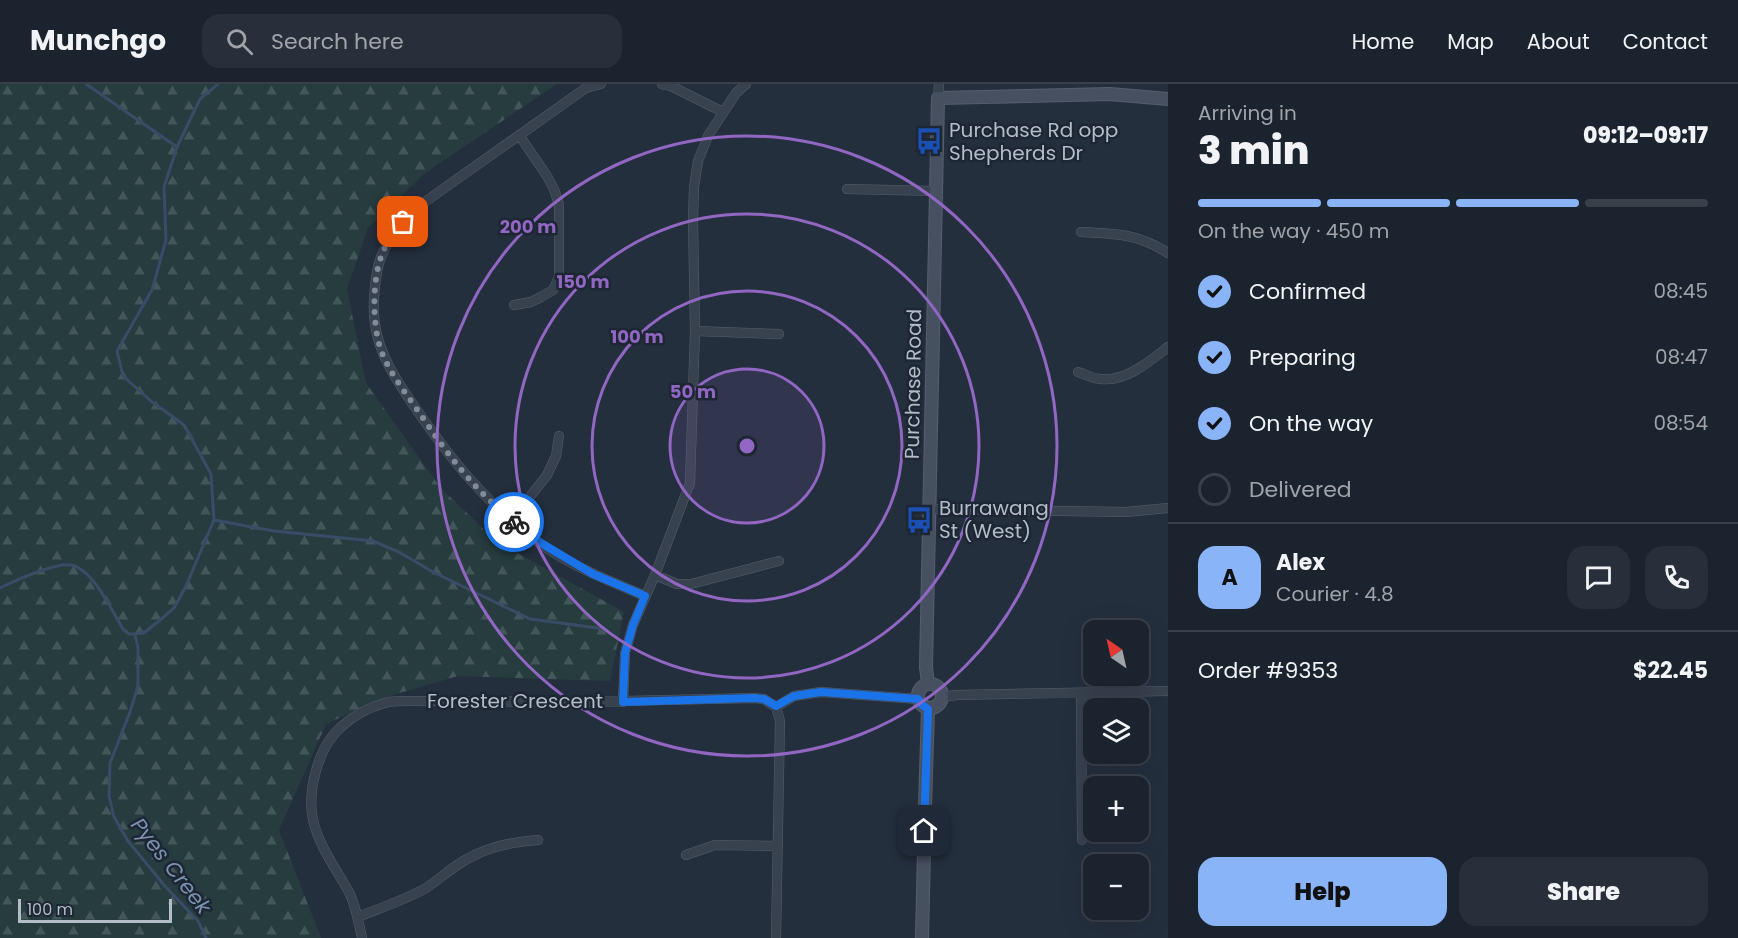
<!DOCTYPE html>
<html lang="en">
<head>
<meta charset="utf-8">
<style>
  :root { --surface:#1b232e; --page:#282f3a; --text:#f1f3f6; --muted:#a0a4aa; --line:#39404a; --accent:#8ab4f8 }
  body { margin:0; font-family:Poppins,sans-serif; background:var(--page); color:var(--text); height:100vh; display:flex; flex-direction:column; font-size:22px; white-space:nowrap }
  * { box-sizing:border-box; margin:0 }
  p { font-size:20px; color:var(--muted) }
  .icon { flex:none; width:33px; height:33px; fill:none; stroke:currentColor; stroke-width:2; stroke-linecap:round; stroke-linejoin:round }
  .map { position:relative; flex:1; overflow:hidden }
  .details { display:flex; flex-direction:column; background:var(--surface); width:570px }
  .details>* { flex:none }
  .needle { width:39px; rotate:326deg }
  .tools { position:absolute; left:1083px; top:536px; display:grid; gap:12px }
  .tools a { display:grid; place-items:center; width:66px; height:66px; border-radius:12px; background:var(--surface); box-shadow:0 6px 24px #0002,0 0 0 2px var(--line); font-size:30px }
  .scale { position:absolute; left:18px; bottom:15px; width:154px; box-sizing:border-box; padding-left:6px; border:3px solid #b4bcc9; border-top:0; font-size:16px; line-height:21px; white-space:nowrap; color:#b4bcc9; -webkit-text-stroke:4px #1d2633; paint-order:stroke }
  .pin { position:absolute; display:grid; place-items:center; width:51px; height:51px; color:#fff; margin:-26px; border-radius:12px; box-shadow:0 3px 9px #0006 }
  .courier { position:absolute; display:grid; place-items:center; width:60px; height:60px; margin:-30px; border:4px solid #1a73e8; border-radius:50%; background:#fff; color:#222; box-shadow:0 2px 8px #0007 }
  .head em { font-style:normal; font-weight:800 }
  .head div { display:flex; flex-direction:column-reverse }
  .head { display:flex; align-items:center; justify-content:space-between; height:102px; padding:0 30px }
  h1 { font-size:39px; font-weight:800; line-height:45px }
  .bar { display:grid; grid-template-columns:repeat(4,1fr); gap:9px 6px; align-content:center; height:72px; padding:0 30px }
  .bar i { height:8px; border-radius:4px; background:var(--line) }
  .bar .selected { background:var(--accent) }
  .bar p { grid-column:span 4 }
  .line { display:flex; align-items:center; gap:15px; padding:0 30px; border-top:2px solid var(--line) }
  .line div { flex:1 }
  .round { display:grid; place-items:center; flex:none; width:63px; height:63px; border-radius:18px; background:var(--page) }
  ol { padding:0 30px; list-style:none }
  li { display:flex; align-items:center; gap:18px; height:66px }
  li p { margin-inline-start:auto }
  li .icon { padding:6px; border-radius:50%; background:var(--accent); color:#111; stroke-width:4 }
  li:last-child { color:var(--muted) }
  li i { width:33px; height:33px; border:3px solid var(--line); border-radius:50% }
  .primary-button { display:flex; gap:12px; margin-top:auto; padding:12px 30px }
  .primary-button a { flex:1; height:69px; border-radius:18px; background:var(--accent); color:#111; font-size:24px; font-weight:800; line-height:69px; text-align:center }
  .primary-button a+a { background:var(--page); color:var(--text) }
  header { display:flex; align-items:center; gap:36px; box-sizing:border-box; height:84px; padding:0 30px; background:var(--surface); border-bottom:2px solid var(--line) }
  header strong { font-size:28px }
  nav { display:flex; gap:33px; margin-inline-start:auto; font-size:21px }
  .search { width:420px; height:54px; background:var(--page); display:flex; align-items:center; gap:15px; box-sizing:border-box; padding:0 21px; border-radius:18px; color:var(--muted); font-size:22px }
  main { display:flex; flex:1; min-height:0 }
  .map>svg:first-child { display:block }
</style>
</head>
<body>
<header>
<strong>Munchgo</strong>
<div class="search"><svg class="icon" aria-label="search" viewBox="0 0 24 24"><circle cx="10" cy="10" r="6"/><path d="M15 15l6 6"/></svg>Search here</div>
<nav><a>Home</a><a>Map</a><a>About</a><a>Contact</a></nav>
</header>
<main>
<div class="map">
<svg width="1168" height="854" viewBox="0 0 1168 854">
  <defs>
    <pattern id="forest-firs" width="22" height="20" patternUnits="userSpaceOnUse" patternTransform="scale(1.5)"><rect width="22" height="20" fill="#263c3f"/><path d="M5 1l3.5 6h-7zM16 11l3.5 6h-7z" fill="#435659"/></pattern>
  </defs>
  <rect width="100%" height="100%" fill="#242f3e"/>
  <path fill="url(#forest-firs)" d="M0 0H557L425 89 368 144 347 205 366 299 440 403 496 457 624 528 610 597 458 592 389 612 326 640 279 746 321 854H0Z"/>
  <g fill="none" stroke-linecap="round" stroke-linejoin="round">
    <path stroke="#394c67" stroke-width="3" d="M86 0 177 63
      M214 436 274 447 373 457 399 468 433 488 530 535 605 545
      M0 504C14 497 56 478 71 481 93 485 112 527 123 545L129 550H135
      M206 854 198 837 164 801 128 757 114 733 109 712 110 679 130 628 138 602V564L135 550 145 548 159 537 174 524 186 502 214 436 211 390 184 341 151 317 123 292 117 267 152 206 166 156 164 103 177 63 200 15 218 0"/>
    <defs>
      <path id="minor" d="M601 0 586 4 412 127C400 141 388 156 381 173 375 189 372 223 375 240 379 271 397 297 414 322 451 376 486 419 539 459 571 482 609 497 645 512
        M662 0 671 2 723 28
        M938 14 939 0
        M847 105 937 107
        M1081 148C1116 150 1137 149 1168 169
        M514 221 531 218 541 213 553 206 559 193V121L554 105 547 92 519 51
        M695 247 779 250
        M1078 288C1085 290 1094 295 1101 295 1126 298 1150 277 1168 263
        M929 425 1126 428 1168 424
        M512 436 547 391 556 372 559 352
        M655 491 677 500H691L779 477
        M1081 609 1082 756
        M942 613 956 611 1168 607
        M623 618 625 569 633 541 655 491 690 399 695 247 693 135 694 103 698 77 708 52 736 9 746 0
        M776 623 780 637 776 854
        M776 623 794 612 821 608 918 615
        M686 771 715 761 778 762
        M358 833C380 824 405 816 426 804 440 795 452 783 467 775 490 762 513 758 538 756
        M362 854C359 839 356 824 350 810 337 786 319 763 313 736 307 707 318 663 341 643 353 632 370 623 385 619 394 616 404 617 413 617L580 618 754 614 764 615 776 623"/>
      <path id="secondary" d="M918 612a12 12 0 1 1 24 0a12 12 0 1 1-24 0Z
        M928 600 926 583 938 14 1110 10 1168 15
        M922 854 925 723 928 625"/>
    </defs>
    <use href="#minor" stroke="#565f6c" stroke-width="10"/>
    <use href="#secondary" stroke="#565f6c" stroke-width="14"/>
    <use href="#minor" stroke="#38414e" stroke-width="9"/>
    <use href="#secondary" stroke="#465061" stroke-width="12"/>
  </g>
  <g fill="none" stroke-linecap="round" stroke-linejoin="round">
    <path stroke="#828b98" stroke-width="6" stroke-dasharray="0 10.8" d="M403 138C394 149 385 161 381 173 372 198 372 244 382 269 391 291 407 311 421 331 449 373 475 406 514 438"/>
    <path stroke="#1a73e8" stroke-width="8" d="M514 438 541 459 593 490 645 512 633 541 625 569 623 618 754 614 764 615 776 622 794 612 821 608 918 615 922 621 928 625 924 747"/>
  </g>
  <circle cx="747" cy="362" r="77" fill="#9266c3" fill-opacity=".12"/>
  <g fill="none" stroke="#9266c3" stroke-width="3">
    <circle cx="747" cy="362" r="77"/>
    <circle cx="747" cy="362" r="155"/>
    <circle cx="747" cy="362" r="232"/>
    <circle cx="747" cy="362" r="310"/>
  </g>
  <defs>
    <symbol id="bus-bare" viewBox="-9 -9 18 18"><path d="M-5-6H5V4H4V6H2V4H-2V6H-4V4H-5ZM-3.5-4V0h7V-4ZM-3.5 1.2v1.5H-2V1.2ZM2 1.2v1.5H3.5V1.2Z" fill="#1a4fb4" stroke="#1d2633" stroke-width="2.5" paint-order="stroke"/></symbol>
  </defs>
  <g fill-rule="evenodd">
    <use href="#bus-bare" x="910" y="38" width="38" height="38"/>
    <use href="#bus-bare" x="900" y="417" width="38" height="38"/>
  </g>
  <g text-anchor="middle" stroke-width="5" stroke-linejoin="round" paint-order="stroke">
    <g font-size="20" fill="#b4bcc9" stroke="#1d2633" text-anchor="start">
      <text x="949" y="53">Purchase Rd opp<tspan x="949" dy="23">Shepherds Dr</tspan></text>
      <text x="939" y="431">Burrawang<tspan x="939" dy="23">St (West)</tspan></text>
    </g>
    <g font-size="20" fill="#b4bcc9" stroke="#1d2633">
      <text transform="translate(913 300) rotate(-89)" y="7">Purchase Road</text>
      <text x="515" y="624">Forester Crescent</text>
    </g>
    <g font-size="21" font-style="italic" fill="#7c92b1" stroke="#1d2633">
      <text transform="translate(171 782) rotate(52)" y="7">Pyes Creek</text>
    </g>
  </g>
  <circle cx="747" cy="362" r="9" fill="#9266c3" stroke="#1d2633" stroke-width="3"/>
  <g font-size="18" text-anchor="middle" font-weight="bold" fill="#9266c3" stroke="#1d2633" stroke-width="5" stroke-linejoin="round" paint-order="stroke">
    <text x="528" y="149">200 m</text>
    <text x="583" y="204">150 m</text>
    <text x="637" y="259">100 m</text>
    <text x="693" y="314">50 m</text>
  </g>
</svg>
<div class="tools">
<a><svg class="needle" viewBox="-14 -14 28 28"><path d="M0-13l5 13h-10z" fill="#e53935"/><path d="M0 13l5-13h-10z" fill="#a0a4aa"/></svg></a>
<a><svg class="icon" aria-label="layers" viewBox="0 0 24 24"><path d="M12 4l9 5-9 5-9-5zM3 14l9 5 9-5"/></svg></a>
<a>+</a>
<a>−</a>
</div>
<div class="scale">100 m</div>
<div class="pin" style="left:403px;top:138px;background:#ea580c"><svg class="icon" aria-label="bag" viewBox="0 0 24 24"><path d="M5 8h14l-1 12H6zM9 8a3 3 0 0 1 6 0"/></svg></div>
<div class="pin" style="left:924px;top:747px;background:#1f2937"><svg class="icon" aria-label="home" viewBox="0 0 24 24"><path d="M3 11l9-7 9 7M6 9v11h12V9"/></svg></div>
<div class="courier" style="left:514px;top:438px"><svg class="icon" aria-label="bike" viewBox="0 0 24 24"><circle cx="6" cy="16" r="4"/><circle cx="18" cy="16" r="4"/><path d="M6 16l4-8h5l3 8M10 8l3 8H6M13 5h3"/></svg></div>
</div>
<section class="details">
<div class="head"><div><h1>3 min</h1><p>Arriving in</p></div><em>09:12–09:17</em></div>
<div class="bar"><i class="selected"></i><i class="selected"></i><i class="selected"></i><i></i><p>On the way · 450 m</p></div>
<ol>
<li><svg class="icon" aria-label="check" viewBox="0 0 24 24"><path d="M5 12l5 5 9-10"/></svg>Confirmed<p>08:45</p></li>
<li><svg class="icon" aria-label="check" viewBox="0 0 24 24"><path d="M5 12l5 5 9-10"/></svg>Preparing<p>08:47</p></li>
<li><svg class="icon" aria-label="check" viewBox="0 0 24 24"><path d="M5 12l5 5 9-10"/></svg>On the way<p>08:54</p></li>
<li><i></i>Delivered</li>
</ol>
<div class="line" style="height:108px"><b class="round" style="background:var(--accent);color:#111">A</b><div><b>Alex</b><p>Courier · 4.8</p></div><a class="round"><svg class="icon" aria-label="chat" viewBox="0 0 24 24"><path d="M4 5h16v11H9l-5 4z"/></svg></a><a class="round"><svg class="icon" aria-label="phone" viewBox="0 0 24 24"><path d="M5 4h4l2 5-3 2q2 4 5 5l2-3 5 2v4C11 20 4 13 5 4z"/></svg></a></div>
<div class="line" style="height:78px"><div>Order #9353</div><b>$22.45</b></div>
<div class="primary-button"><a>Help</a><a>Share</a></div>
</section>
</main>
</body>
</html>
